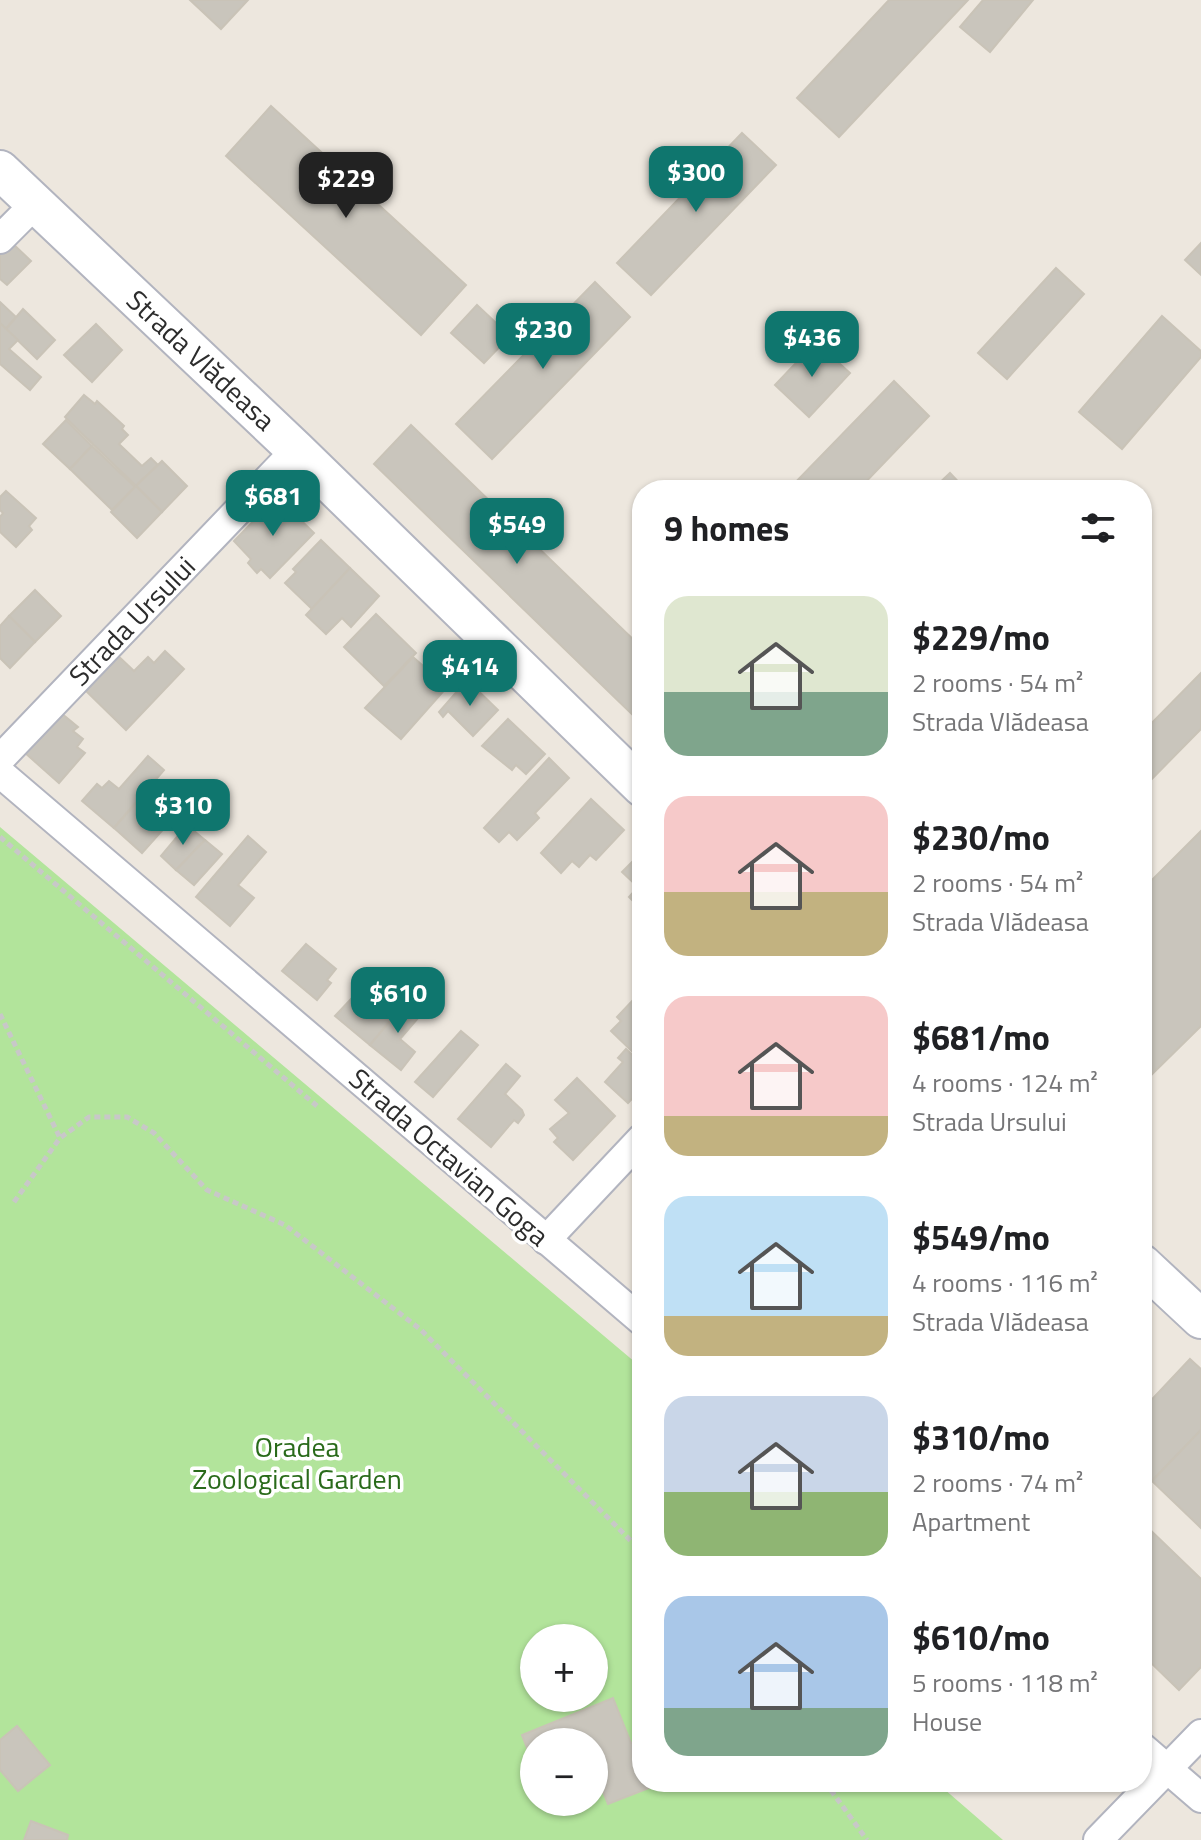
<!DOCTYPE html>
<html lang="en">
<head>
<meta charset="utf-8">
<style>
  body { margin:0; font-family:"Titillium Web",sans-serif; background:#f2f2f2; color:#202124; height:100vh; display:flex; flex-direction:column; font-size:30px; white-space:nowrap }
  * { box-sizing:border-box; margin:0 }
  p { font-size:26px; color:#757577 }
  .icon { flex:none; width:44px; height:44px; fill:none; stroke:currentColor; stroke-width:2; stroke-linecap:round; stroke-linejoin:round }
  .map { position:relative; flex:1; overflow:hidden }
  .details { position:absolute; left:632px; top:480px; width:520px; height:1312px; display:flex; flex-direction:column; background:#fff; border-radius:32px; box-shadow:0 2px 6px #0004 }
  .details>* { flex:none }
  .controls { position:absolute; left:520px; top:1624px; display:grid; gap:16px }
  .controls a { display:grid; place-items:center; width:88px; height:88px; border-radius:50%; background:#fff; box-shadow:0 2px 6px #0004; font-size:40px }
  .price { position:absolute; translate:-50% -68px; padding:0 18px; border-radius:16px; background:#0f766e; color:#fff; font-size:26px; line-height:52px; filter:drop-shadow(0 2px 4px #0008) }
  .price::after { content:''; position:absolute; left:50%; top:48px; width:24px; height:18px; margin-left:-12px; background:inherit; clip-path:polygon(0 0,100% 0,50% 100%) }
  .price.active { background:#222; color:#fff }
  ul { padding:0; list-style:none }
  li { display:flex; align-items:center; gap:24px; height:200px; padding:0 32px }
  li span { display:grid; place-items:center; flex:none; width:224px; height:160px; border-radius:24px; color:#555 }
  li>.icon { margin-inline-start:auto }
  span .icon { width:96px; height:96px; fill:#fffc; stroke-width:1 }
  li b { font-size:34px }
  h2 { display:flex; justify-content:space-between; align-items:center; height:96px; padding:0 32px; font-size:34px }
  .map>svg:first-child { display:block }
  .green { fill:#b2e49b; fill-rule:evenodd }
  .building { fill:#c9c5bc; stroke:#c9c3b7; stroke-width:2 }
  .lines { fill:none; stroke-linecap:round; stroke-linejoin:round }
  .street-casing { stroke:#b2b4bf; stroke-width:32 }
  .secondary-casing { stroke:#b2b4bf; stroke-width:42 }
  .path { stroke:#c8c8c8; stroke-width:5; stroke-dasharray:6 4; stroke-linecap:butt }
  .street { stroke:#fff; stroke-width:28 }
  .secondary { stroke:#fff; stroke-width:38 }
  .labels { text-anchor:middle; stroke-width:7; stroke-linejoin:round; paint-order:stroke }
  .street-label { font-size:28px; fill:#2c2c2c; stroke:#fff }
  .park-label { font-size:28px; fill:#296a1a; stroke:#fff }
</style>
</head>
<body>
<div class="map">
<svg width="1201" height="1840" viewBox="0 0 1201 1840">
  <rect width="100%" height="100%" fill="#ede7de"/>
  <!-- green -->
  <path class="green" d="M0 827 642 1368V1782H936L1003 1840H0ZM534 1638H594V1698H534ZM534 1742H594V1802H534Z"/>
  <!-- building -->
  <g class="building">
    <path d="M190 0H248L221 29Z"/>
    <path d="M889 0H968L839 137 797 98Z"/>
    <path d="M983 0H1033L990 52 960 27Z"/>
    <path d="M271 106 466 285 421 335 226 156Z"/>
    <path d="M742 133 776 165 651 295 617 263Z"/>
    <path d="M11 242 31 261 7 285 0 279V253Z"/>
    <path d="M1201 243V275L1185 260Z"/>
    <path d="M1056 268 1084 294 1007 379 978 353Z"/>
    <path d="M595 282 630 317 492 459 456 424Z"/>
    <path d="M0 302 16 317 6 329 0 323Z"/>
    <path d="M477 305 510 336 484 363 451 333Z"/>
    <path d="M23 309 55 340 37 359 6 329Z"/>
    <path d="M1162 316 1201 351V357L1122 449 1079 412Z"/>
    <path d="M0 323 18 340 9 349 41 377 30 390 0 364Z"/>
    <path d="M96 324 122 350 92 382 64 355Z"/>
    <path d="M816 342 850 373 809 417 775 385Z"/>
    <path d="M894 381 929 416 858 490H788Z"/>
    <path d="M84 395 95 404 97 401 124 426 122 429 128 435 119 444 142 466 151 458 158 465 136 486 65 417Z"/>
    <path d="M66 420 92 446 70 469 43 444Z"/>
    <path d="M411 425 642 648V724L374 464Z"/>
    <path d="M92 446 135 487 112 510 70 469Z"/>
    <path d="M162 461 187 486 162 512 136 486Z"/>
    <path d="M950 473 966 490H932Z"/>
    <path d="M136 486 162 512 137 538 111 512Z"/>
    <path d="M6 491 36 518 29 526 32 530 16 547 0 532V517L3 513 0 510V497Z"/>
    <path d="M277 497 314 533 270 578 261 569 257 573 248 563 251 559 234 541Z"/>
    <path d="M321 540 350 568 312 609 285 583 296 572 293 569Z"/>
    <path d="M350 568 379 596 351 627 342 618 326 634 306 615Z"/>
    <path d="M35 590 61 616 35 642 9 616Z"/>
    <path d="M376 614 416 653 384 686 344 647Z"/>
    <path d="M9 616 35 642 10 668 0 658V626Z"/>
    <path d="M165 651 184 669 126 730 84 689 117 655 134 671 148 657 154 663Z"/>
    <path d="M413 657 447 687 401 739 365 708Z"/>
    <path d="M1201 673V729L1142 789V733Z"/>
    <path d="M467 680 498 710 473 736 448 711 443 717 439 712Z"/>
    <path d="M61 713 78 727 73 731 83 739 77 747 85 753 59 783 24 752Z"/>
    <path d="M508 719 545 754 526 774 516 765 512 770 482 746Z"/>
    <path d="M148 756 164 770 114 828 82 801 97 784 102 788 109 781 119 789Z"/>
    <path d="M549 758 569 778 535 813 539 818 517 840 509 832 499 842 484 828Z"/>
    <path d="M154 782 167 792 158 802 175 816 142 853 114 828Z"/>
    <path d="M591 799 624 830 596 860 590 855 579 867 572 861 561 873 541 853Z"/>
    <path d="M187 825 205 840 176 870 161 856Z"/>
    <path d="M1201 831V1026L1142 1084V890Z"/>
    <path d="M248 836 266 852 238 885 254 898 230 926 196 897Z"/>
    <path d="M205 840 222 854 194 885 176 870Z"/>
    <path d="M642 852V910L629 897 638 887 622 872Z"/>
    <path d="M306 944 336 969 327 980 331 983 317 1000 282 971Z"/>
    <path d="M392 972 415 992 370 1045 335 1016 351 999 354 1002 364 991 374 993Z"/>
    <path d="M642 995V1061L611 1031 621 1021 617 1017 635 998 637 1000Z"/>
    <path d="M410 997 425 1010 400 1039 415 1052 401 1070 370 1045Z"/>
    <path d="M461 1031 478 1045 433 1097 415 1082Z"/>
    <path d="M626 1049 642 1064V1088L628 1103 605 1082 623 1062 618 1058Z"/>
    <path d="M506 1064 520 1076 505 1094 522 1110 524 1115 518 1123 514 1120 491 1147 458 1119Z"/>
    <path d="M577 1078 615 1116 573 1160 554 1142 558 1138 550 1129 569 1113 555 1100Z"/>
    <path d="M1190 1359 1201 1369V1430L1142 1491V1410Z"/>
    <path d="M1201 1430V1528L1152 1481Z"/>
    <path d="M1142 1522 1201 1579V1667L1179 1690 1142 1654Z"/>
    <path d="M613 1698 631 1743 642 1739V1782H664L608 1804 594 1770V1742H534V1766L522 1735Z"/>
    <path d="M17 1726 50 1765 18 1791 0 1770V1740Z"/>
    <path d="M31 1821 68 1835 67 1840H24Z"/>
  </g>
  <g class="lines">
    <defs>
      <g id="street">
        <path d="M0 239 35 204"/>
        <path d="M0 759 296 450"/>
        <path d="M0 773 642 1321"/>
        <path d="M546 1240 642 1138"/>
        <path d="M1142 1747 1201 1798"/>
        <path d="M1098 1840 1201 1734"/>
      </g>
      <g id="secondary">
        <path d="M0 170 296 450 642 787"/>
        <path d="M1142 1264 1201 1319"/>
      </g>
    </defs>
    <!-- street casing -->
    <use href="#street" class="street-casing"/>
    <!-- secondary casing -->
    <use href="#secondary" class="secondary-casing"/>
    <!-- path -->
    <g class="path">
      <path d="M0 837 317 1106"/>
      <path d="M0 1014 60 1138"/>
      <path d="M14 1202 60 1138 89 1117H127L154 1133 207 1190 285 1225 420 1329 642 1552"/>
      <path d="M825 1782 867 1840"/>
    </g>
    <!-- street -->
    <use href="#street" class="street"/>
    <!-- secondary -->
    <use href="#secondary" class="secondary"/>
  </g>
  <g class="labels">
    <!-- street labels -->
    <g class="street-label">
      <text transform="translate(201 360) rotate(43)" y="10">Strada Vlădeasa</text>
      <text transform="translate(132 621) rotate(-46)" y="10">Strada Ursului</text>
      <text transform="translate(449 1157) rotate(41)" y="10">Strada Octavian Goga</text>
    </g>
    <!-- park labels -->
    <g class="park-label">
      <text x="297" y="1457">Oradea<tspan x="297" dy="32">Zoological Garden</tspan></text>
    </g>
  </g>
</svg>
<div class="controls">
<a>+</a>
<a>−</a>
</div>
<b class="price" style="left:696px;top:214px">$300</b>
<b class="price active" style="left:346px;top:220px">$229</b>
<b class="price" style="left:543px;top:371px">$230</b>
<b class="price" style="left:812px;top:379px">$436</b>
<b class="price" style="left:273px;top:538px">$681</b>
<b class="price" style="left:517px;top:566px">$549</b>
<b class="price" style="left:470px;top:708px">$414</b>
<b class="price" style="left:183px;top:847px">$310</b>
<b class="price" style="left:398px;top:1035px">$610</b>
<section class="details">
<h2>9 homes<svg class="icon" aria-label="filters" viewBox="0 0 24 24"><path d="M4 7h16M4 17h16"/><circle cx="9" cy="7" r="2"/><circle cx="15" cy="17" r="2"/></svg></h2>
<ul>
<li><span style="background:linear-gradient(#dfe7d0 60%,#7fa58c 0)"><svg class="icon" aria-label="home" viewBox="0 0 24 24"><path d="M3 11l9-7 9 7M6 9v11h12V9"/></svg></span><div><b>$229/mo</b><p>2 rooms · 54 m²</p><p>Strada Vlădeasa</p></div></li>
<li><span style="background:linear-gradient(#f6c9c9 60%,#c2b280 0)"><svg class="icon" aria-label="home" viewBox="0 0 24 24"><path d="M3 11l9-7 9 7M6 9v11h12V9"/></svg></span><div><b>$230/mo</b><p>2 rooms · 54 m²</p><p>Strada Vlădeasa</p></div></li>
<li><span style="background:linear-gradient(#f6c9c9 75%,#c2b280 0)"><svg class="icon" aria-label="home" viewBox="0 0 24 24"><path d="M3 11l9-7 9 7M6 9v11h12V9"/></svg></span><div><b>$681/mo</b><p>4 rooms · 124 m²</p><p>Strada Ursului</p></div></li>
<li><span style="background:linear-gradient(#bfe0f5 75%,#c2b280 0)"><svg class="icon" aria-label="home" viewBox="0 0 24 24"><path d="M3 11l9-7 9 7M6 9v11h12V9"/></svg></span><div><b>$549/mo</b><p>4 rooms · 116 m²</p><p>Strada Vlădeasa</p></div></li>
<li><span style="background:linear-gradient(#c9d6e8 60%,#8fb573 0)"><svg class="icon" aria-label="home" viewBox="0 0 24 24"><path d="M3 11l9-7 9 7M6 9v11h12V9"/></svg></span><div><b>$310/mo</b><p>2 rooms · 74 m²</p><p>Apartment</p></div></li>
<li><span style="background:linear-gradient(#a9c7e8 70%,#7fa58c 0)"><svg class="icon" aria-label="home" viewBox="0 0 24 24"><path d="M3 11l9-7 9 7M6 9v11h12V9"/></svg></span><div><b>$610/mo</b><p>5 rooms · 118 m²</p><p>House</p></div></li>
</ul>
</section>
</div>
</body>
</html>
